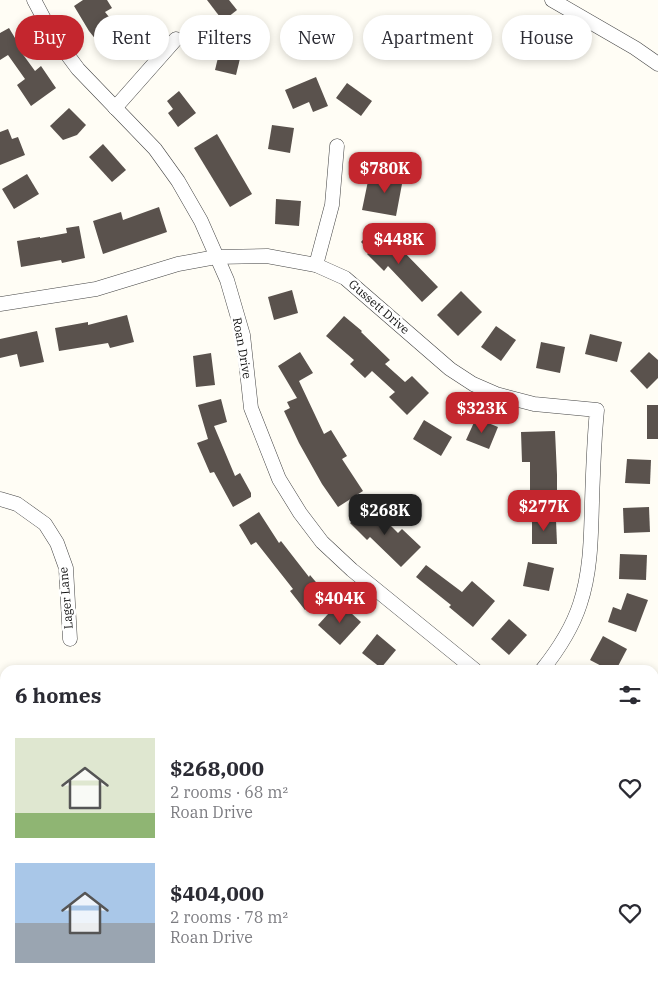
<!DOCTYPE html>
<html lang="en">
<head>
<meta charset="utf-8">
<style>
  body { margin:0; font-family:"IBM Plex Serif",serif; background:#f2f2f3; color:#2b2b33; height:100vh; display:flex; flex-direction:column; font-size:19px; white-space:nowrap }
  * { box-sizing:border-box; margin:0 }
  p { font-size:16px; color:#7c7c81 }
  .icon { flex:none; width:28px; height:28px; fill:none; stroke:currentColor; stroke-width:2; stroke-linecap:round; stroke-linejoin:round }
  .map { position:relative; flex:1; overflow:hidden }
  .sheet { position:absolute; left:0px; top:665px; width:659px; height:321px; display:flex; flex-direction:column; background:#fff; border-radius:15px 15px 0 0; box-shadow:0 2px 8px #0003 }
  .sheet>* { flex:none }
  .hud { position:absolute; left:15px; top:15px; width:629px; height:45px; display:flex; gap:10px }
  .price { position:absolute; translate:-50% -42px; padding:0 11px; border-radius:10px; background:#c4262e; color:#fff; font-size:16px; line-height:32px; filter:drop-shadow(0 1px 2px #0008) }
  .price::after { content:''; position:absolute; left:50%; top:30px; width:15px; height:11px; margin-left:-8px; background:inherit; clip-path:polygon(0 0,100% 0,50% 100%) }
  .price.on { background:#222; color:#fff }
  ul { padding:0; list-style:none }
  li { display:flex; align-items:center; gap:15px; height:125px; padding:0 15px }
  li span { display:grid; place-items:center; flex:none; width:140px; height:100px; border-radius:0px; color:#555 }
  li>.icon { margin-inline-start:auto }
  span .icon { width:60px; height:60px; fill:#fffc; stroke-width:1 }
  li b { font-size:21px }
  h2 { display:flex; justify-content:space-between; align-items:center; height:60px; padding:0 15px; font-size:21px }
  .tag { padding:0 18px; border-radius:22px; background:#fff; box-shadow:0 2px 8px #0003; font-size:18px; line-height:45px }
  .tag.on { background:#c4262e; color:#fff }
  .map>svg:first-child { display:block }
  .building { fill:#5a524d }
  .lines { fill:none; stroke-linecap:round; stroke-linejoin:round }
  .minor-casing { stroke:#444; stroke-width:15 }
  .minor { stroke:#fff; stroke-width:14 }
  .labels { text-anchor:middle; stroke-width:5; stroke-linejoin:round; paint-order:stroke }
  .street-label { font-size:12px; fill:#111; stroke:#fff }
</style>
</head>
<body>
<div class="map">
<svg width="658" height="986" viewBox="0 0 658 986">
  <rect width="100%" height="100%" fill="#fffdf5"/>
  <!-- building -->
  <g class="building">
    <path d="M83 0H107L112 8 105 12 133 47 120 58 115 51 109 56 89 31 74 6Z"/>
    <path d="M207 0H229L237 10 223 21Z"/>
    <path d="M9 28 21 48 19 49 35 71 41 66 56 88 31 106 17 85 25 79 8 55 0 60V33Z"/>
    <path d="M223 37 244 42 236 75 215 70Z"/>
    <path d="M316 77 328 106 313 112 309 102 293 109 285 90Z"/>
    <path d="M347 83 372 101 361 116 336 98Z"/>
    <path d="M179 91 196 113 178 127 168 113 173 109 167 101Z"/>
    <path d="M69 108 86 125 77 135 63 140 50 126Z"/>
    <path d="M272 125 294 128 290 153 268 149Z"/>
    <path d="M8 129 12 139 18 137 25 155 0 165V132Z"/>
    <path d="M217 134 252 194 230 207 194 148Z"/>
    <path d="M103 144 126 170 112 182 89 157Z"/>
    <path d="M390 166 405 168 396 216 362 210 368 181 388 185Z"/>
    <path d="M27 174 39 194 14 209 2 189Z"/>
    <path d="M276 199 301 201 299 226 275 224Z"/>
    <path d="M159 207 167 232 103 254 93 221 121 212 123 220Z"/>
    <path d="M79 226 85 258 62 263 61 260 21 267 17 241 40 237V238L67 233 66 228Z"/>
    <path d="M371 231 384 243 392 235 405 249 403 251 438 287 422 302 388 266 384 271 367 254 370 251 361 242Z"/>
    <path d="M292 290 298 313 274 320 268 297Z"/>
    <path d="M461 291 482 312 458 336 437 315Z"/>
    <path d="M127 315 134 342 110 348 108 343 59 351 55 328 88 322V325Z"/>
    <path d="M344 316 362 331 361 332 390 360 385 364 405 382 412 376 429 393 407 415 389 397 395 392 372 371 365 378 350 364 354 360 326 336Z"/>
    <path d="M496 326 516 340 501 361 481 347Z"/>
    <path d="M37 331 44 362 20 367 17 354 0 358V339Z"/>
    <path d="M590 334 622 342 617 362 585 354Z"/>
    <path d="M541 342 565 347 560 373 536 368Z"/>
    <path d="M300 352 313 373 299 381 324 434 331 430 347 456 342 459 363 491 338 507 322 484 299 443 284 411 290 408 287 402 297 398 278 366Z"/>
    <path d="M649 352 658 360V378L647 389 630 371Z"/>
    <path d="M211 353 215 385 196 387 193 356Z"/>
    <path d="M221 399 227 422 214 426 235 476 240 473 251 493V497L233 507 214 472 210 473 197 443 208 439 198 405Z"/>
    <rect x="647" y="405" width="11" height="34"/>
    <path d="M476 418 498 427 489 449 466 440Z"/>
    <path d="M424 420 452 437 441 456 413 439Z"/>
    <path d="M555 431 557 475V500H530V462H522L521 432Z"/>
    <path d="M627 459 651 460 650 484 625 483Z"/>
    <path d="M369 504 398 533 402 529 421 547 401 567 370 537 367 540 350 523Z"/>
    <path d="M649 507 650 532 624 533 623 508Z"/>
    <path d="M259 512 279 543 281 541 309 577 310 575 326 594 305 610 290 591 293 589 256 542 251 545 239 525Z"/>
    <path d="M532 520H556L557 544H532Z"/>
    <path d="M620 554 647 555 646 580 619 579Z"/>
    <path d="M528 562 554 568 549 591 523 586Z"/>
    <path d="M426 565 462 592 472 581 495 601 473 627 449 607 451 605 416 577Z"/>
    <path d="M627 593 648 600 636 632 608 622 613 607 621 610Z"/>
    <path d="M339 602 361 622 340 645 318 625Z"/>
    <path d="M509 619 527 635 509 655 491 639Z"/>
    <path d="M377 634 396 650 381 668 362 653Z"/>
    <path d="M603 636 627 649 616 670H609L590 660Z"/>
  </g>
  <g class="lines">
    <defs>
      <g id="minor">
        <path d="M34 0 52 34 78 69 155 149 178 181 201 221 227 280 243 335 251 408 279 479 300 513 322 542 352 570 475 670"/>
        <path d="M552 0 635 48 658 64"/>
        <path d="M115 108 176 39"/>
        <path d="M316 265 332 205 337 146"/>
        <path d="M0 304 96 289 178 264 216 257 267 256 316 265 345 278 450 369 473 384 496 394 534 404 597 410C594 440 593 471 592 502 591 536 591 571 580 604 572 629 558 650 542 670"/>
        <path d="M0 499 17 504 45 524 57 543 66 568 70 639"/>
        <path d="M654 779 658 780"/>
      </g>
    </defs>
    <!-- minor casing -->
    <use href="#minor" class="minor-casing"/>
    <!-- minor -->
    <use href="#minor" class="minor"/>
  </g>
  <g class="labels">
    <!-- street labels -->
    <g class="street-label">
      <text transform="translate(379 307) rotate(41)" y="4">Gussett Drive</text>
      <text transform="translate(242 348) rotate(80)" y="4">Roan Drive</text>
      <text transform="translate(66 598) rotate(-95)" y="4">Lager Lane</text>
    </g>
  </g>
</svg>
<b class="price" style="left:385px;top:194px">$780K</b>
<b class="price" style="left:399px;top:265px">$448K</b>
<b class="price" style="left:482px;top:434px">$323K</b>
<b class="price" style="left:544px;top:532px">$277K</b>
<b class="price on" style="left:385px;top:536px">$268K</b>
<b class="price" style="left:340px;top:624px">$404K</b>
<div class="hud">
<a class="tag on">Buy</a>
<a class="tag">Rent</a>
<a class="tag">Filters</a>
<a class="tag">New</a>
<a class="tag">Apartment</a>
<a class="tag">House</a>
</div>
<section class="sheet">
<h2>6 homes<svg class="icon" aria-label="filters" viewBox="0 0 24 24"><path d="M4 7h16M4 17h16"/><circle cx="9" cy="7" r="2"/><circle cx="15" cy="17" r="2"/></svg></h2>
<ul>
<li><span style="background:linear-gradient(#dfe7d0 75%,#8fb573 0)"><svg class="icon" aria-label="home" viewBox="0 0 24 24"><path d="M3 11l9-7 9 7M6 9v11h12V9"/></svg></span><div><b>$268,000</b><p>2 rooms · 68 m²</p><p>Roan Drive</p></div><svg class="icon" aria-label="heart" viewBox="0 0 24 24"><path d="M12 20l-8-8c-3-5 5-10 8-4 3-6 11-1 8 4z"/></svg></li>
<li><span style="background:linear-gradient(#a9c7e8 60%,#9aa5b1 0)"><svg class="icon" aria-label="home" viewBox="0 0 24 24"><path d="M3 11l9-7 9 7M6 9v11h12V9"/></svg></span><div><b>$404,000</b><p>2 rooms · 78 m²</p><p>Roan Drive</p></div><svg class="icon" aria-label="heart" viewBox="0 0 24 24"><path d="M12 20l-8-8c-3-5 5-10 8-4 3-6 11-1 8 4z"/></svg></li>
</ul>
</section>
</div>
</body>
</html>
